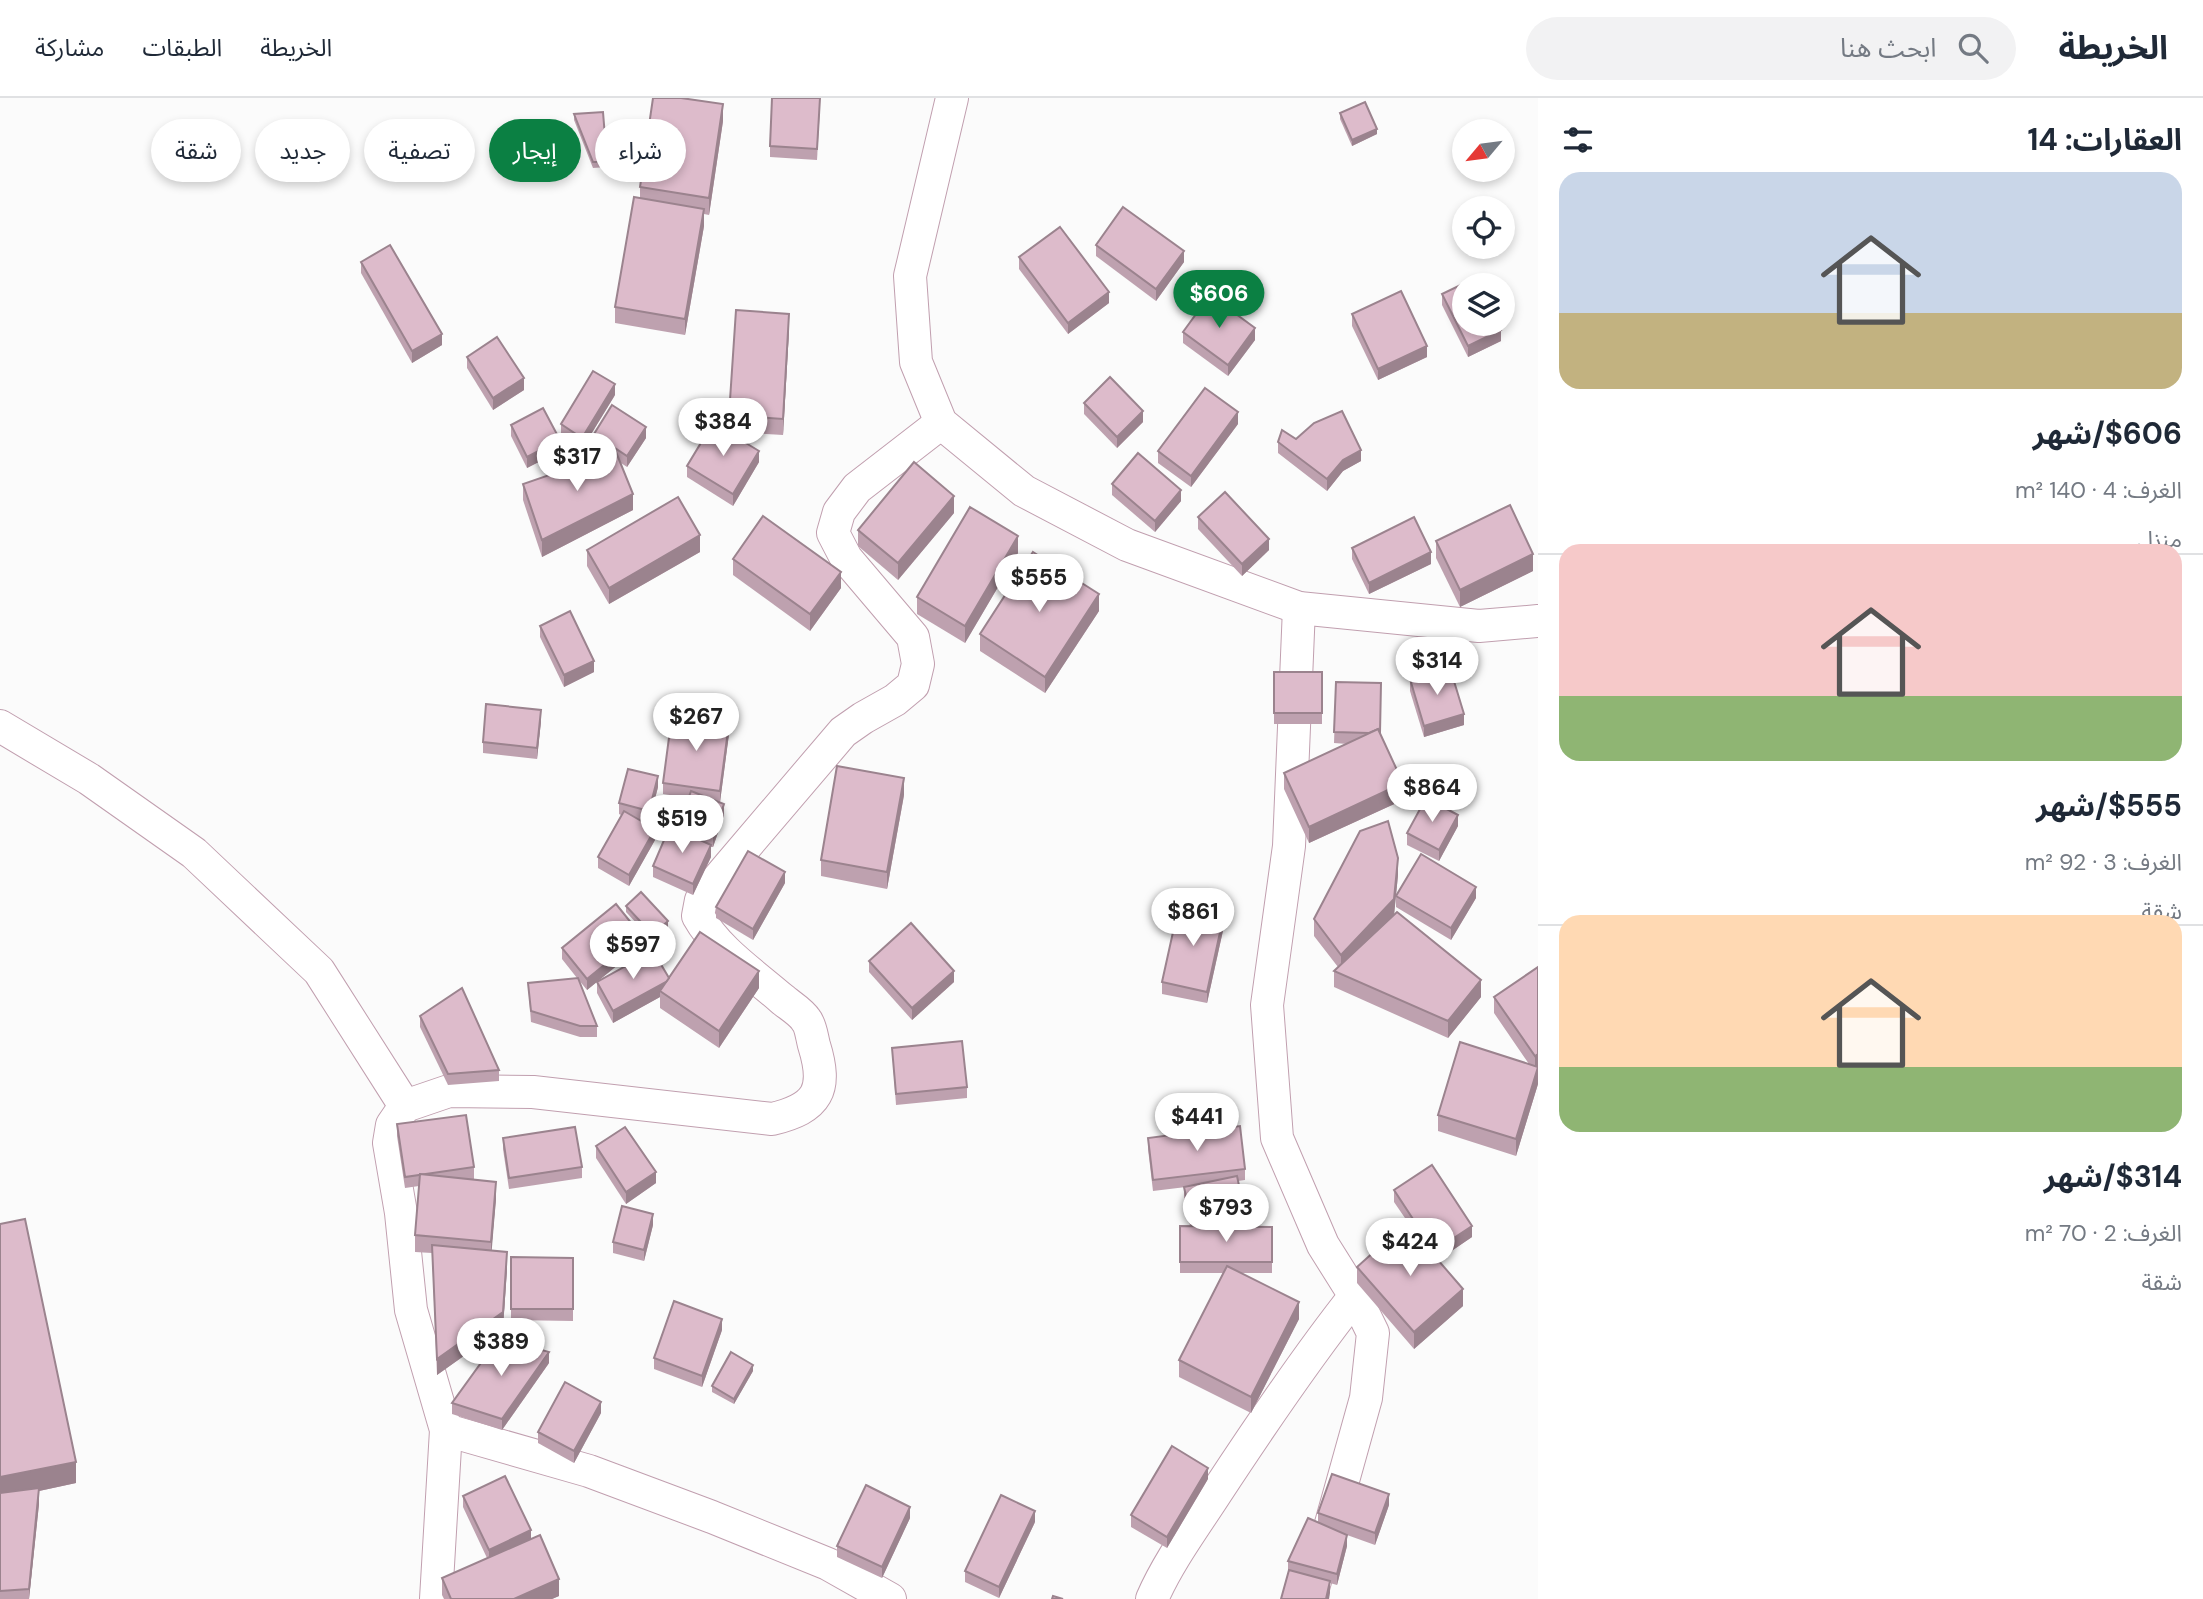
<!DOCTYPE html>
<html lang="ar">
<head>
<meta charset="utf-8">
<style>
  body { margin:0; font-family:"DM Sans","Noto Sans Arabic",sans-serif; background:#f2f2f3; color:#1f2937; direction:rtl; height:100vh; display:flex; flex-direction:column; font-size:26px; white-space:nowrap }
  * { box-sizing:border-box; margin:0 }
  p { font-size:23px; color:#747a83 }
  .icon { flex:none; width:38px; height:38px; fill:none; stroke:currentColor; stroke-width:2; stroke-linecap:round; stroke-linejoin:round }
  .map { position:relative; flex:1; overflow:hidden; direction:ltr }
  .panel { display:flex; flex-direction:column; background:#fff; width:665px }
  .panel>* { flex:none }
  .banner { position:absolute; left:21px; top:21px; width:665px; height:63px; direction:rtl; display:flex; gap:14px }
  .needle { width:46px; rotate:241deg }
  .buttons { position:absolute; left:1452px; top:21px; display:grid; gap:14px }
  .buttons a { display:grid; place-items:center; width:63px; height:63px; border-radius:50%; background:#fff; box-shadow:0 4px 10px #0003; font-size:35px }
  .price { position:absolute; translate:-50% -60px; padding:0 16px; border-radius:24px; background:#fff; color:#222; font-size:23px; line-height:46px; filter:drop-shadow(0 2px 4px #0008) }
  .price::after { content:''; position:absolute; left:50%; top:42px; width:21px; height:16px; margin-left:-10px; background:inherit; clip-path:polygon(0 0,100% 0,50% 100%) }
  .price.on { background:#0b8043; color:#fff }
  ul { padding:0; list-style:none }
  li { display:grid; align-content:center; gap:14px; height:371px; padding:0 21px }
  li+li { border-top:2px solid #e0e1e3 }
  li span { display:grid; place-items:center; height:217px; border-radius:21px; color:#555 }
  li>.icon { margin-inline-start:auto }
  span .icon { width:126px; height:126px; fill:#fffc; stroke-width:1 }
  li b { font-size:30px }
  h2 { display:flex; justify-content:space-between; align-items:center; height:84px; padding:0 21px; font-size:30px }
  .tag { padding:0 24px; border-radius:32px; background:#fff; box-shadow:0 4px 10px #0003; font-size:24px; line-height:63px }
  .tag.on { background:#0b8043; color:#fff }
  header { display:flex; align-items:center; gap:42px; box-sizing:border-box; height:98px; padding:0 35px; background:#fff; border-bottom:2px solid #e0e1e3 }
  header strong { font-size:33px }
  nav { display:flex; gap:38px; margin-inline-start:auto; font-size:24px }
  .search { width:490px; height:63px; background:#f2f2f3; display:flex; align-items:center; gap:18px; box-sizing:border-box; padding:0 24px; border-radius:38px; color:#747a83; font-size:26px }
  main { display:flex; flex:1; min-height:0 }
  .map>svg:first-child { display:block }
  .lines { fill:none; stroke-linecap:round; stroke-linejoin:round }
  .minor-casing { stroke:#c19faf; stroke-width:34 }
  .minor { stroke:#fff; stroke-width:32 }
  .wall { fill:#bea1af }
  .shaded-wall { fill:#9b838e }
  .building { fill:#ddbbcb; stroke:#9b838e; stroke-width:2 }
</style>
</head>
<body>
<header>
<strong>الخريطة</strong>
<div class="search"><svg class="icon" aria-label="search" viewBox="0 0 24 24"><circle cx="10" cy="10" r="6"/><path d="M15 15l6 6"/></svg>ابحث هنا</div>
<nav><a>الخريطة</a><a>الطبقات</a><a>مشاركة</a></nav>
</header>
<main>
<section class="panel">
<h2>العقارات: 14<svg class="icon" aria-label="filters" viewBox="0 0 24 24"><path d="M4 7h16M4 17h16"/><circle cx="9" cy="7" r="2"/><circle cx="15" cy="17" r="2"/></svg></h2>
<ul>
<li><span style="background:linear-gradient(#c9d6e8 65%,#c2b280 0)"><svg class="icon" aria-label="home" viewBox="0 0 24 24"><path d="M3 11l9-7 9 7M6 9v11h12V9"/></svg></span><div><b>$606/شهر</b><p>الغرف: 4 · 140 m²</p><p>منزل</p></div></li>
<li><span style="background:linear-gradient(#f6c9c9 70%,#8fb573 0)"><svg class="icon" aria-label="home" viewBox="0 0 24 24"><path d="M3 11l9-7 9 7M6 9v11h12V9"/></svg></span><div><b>$555/شهر</b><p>الغرف: 3 · 92 m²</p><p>شقة</p></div></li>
<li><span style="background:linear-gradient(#ffd9b3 70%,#8fb573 0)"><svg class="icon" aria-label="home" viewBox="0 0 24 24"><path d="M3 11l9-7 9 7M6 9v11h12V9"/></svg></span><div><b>$314/شهر</b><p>الغرف: 2 · 70 m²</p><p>شقة</p></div></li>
</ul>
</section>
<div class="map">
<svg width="1538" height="1501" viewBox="0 0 1538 1501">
  <rect width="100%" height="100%" fill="#fbfbfb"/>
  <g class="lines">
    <defs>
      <g id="minor">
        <path d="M952 0 910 178 916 264 941 325 1024 393 1127 447 1299 510 1479 528 1538 523"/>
        <path d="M0 628 89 681 194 755 319 873 405 1008"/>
        <path d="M446 1332 589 1373 712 1419 828 1466 890 1501"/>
        <path d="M436 1501 446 1332 411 1212 401 1115 389 1045 392 1027 405 1008 449 993 533 994 772 1021C818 1010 828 992 814 947 812 940 811 928 806 922 801 914 789 907 782 901 752 875 717 852 698 818L701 802 717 782 843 634 863 620 895 602 913 587 918 566 913 539 846 460 833 435 839 414 857 390 941 325"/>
        <path d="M1152 1501C1168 1464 1194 1429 1216 1395 1260 1328 1305 1261 1355 1198L1323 1147 1277 1040 1267 907 1289 748 1299 510"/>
        <path d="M1310 1501 1366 1300 1373 1235 1355 1198"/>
      </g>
    </defs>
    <!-- minor casing -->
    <use href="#minor" class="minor-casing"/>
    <!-- minor -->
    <use href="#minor" class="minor"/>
  </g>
  <!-- wall -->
  <g class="wall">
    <path d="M820 10 817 62 770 59V48Z"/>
    <path d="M1340 15 1377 36 1352 48 1340 21Z"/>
    <path d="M574 16 607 64V69L593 70 574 22Z"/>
    <path d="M723 23 709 117 704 116V128L685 237 615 225V209L640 100V89Z"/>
    <path d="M1096 147 1184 164 1156 203 1096 158Z"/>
    <path d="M1019 159 1109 205 1068 236 1019 171Z"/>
    <path d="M361 164 442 247 412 265 361 175Z"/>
    <path d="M1442 196 1501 243 1468 259 1442 207Z"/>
    <path d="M1352 216 1427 259 1378 282 1352 228Z"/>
    <path d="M789 233 783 337 729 334V317Z"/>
    <path d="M1183 234 1255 242 1228 278 1183 245Z"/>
    <path d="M467 259 524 292 493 312 467 270Z"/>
    <path d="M615 297 582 351 561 337V326Z"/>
    <path d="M1084 305 1143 324 1117 350 1084 316Z"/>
    <path d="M1238 326 1191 389 1158 365V353Z"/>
    <path d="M511 327 560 353 527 370 511 338Z"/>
    <path d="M594 336 646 340 627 369 621 365 633 412 542 459 523 402V386L608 357 594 348Z"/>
    <path d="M1296 341 1361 363 1343 373 1327 393 1278 355V344Z"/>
    <path d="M759 364 733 408 687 379V368Z"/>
    <path d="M1112 386 1181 403 1155 434 1112 397Z"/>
    <path d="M954 415 898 482 858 448V432Z"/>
    <path d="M1198 419 1269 452 1242 478 1198 431Z"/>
    <path d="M1436 443 1533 473 1460 509 1436 460Z"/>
    <path d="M1352 450 1431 466 1369 496 1352 461Z"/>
    <path d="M587 452 700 454 609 506 587 468Z"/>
    <path d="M1018 455 965 545 917 516V499Z"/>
    <path d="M733 461 841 490 810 533 733 477Z"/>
    <path d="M1099 513 1045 595 980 553V536Z"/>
    <path d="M540 528 594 574 564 589 540 539Z"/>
    <rect x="1274" y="574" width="48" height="52"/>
    <path d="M1410 581 1464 627 1424 639 1410 593Z"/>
    <path d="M1336 584 1380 636 1403 702 1309 745 1284 691V675L1347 646 1334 645Z"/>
    <path d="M541 623 537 661 483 655V644Z"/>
    <path d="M729 636 720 704 724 717 713 749H711V759L693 797 653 779V768L680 732V725L689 700 663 696V685Z"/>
    <path d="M658 689 649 724 640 722 655 742 629 788 598 770V759L621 717 619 716V705Z"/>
    <path d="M904 697 887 791 821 778V762Z"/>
    <path d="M1458 728 1439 763 1407 747V735Z"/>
    <path d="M1398 777 1394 816 1481 899 1448 940 1334 889V873L1338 869 1314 838V821Z"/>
    <path d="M785 785 753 842 716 820V809Z"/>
    <path d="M1396 798 1476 800 1451 842 1396 809Z"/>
    <path d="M626 808 668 829 653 843 626 814Z"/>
    <path d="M1224 828 1207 905 1162 896V884Z"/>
    <path d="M641 848 587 892 578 881 597 928V939H580L531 924 528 885 577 880 562 861V850Z"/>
    <path d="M869 863 954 884 912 922 869 874Z"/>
    <path d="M1538 869V986L1516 1058 1438 1033V1017L1529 966 1494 915V899Z"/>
    <path d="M669 880 759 890 719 950 660 910V899L613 925 597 895V884Z"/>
    <path d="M420 918 499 972V983L448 987 420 929Z"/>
    <path d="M892 950 967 989V1000L896 1007Z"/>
    <path d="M397 1026 474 1069V1081H470L496 1101 491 1153 507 1171 503 1230 437 1277 432 1155 415 1154V1137L419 1088 405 1090 397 1038Z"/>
    <path d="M503 1040 582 1069V1080L509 1091 503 1051Z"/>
    <path d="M1148 1040 1245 1071V1082L1238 1083 1244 1122 1215 1128 1272 1129V1175H1242L1299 1221 1251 1315 1179 1279V1262L1223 1175H1180V1128H1190L1184 1101V1089H1186L1153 1093 1148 1051Z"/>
    <path d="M596 1048 656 1085 626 1106 596 1060Z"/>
    <path d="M1394 1092 1472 1139 1438 1162 1463 1208 1414 1251 1357 1185V1169L1418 1139 1394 1104Z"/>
    <path d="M0 1126 76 1385 39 1393V1406L29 1501H0Z"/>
    <path d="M653 1127 644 1163 613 1155V1144Z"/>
    <path d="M511 1159 573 1160V1223L511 1222Z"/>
    <path d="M722 1232 702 1289 654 1271V1260Z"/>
    <path d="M549 1265 502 1332 452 1316V1305Z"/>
    <path d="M753 1273 734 1306 712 1294V1288Z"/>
    <path d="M601 1315 574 1365 538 1345V1334Z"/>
    <path d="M1208 1381 1167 1450 1131 1429V1417Z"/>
    <path d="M463 1398 531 1441 559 1498 552 1501H444L442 1497V1480L487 1460 463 1409Z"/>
    <path d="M1389 1407 1375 1447 1347 1437V1448L1337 1487 1330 1485V1495L1288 1474V1463L1318 1425V1415Z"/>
    <path d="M910 1420 882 1480 837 1459V1448Z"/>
    <path d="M1035 1424 999 1500 965 1484V1473Z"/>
  </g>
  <!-- shaded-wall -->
  <g class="shaded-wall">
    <path d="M723 6V23L709 117V100Z"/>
    <path d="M1377 31V36L1352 48V42Z"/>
    <path d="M704 111V128L685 237V221Z"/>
    <path d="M1184 153V164L1156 203V191Z"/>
    <path d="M1109 194V205L1068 236V225Z"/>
    <path d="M789 216V233L783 337V321Z"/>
    <path d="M1255 230V242L1228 278V267Z"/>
    <path d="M1501 232V243L1468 259V248Z"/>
    <path d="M442 236V247L412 265V253Z"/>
    <path d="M1427 248V259L1378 282V271Z"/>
    <path d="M524 280V292L493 312V300Z"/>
    <path d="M615 286V297L582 351V340Z"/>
    <path d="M1143 313V324L1117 350V339Z"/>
    <path d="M1238 314V326L1191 389V378Z"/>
    <path d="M646 329V340L627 369V358Z"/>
    <path d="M560 342V353L527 370V359Z"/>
    <path d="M1361 352V363L1343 373 1327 393V381L1343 362Z"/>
    <path d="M759 353V364L733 408V396Z"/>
    <path d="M1181 392V403L1155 434V423Z"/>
    <path d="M633 396V412L542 459V442Z"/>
    <path d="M954 398V415L898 482V465Z"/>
    <path d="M700 437V454L609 506V490Z"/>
    <path d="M1018 438V455L965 545V528Z"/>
    <path d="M1269 441V452L1242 478V466Z"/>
    <path d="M1431 454V466L1369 496V485Z"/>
    <path d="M1533 456V473L1460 509V492Z"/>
    <path d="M841 474V490L810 533V516Z"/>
    <path d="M1099 496V513L1045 595V579Z"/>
    <path d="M594 563V574L564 589V577Z"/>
    <path d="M541 612V623L537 661V650Z"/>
    <path d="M1464 616V627L1424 639V628Z"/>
    <path d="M729 625V636L720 704V693Z"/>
    <path d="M658 678V689L649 724V713Z"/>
    <path d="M904 680V697L887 791V774Z"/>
    <path d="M1403 685V702L1309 745V729Z"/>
    <path d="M724 706V717L713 749V738Z"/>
    <path d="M1458 717V728L1439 763V752Z"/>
    <path d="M655 731V742L629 788V777Z"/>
    <path d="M711 747V759L693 797V786Z"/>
    <path d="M1398 760V777L1394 818 1341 873V857Z"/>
    <path d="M785 774V785L753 842V831Z"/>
    <path d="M1476 789V800L1451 842V830Z"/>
    <path d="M1224 816V828L1207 905V894Z"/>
    <path d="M668 823V829L653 843V837Z"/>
    <path d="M641 837V848L587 892V881Z"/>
    <path d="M759 873V890L719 950V933Z"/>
    <path d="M954 873V884L912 922V910Z"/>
    <path d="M670 882 660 893V899L613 925V913Z"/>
    <path d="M1481 882V899L1448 940V923Z"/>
    <path d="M1538 956V986L1516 1058V1041L1535 975V958Z"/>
    <path d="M656 1074V1085L626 1106V1094Z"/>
    <path d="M496 1084V1101L491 1161V1144Z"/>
    <path d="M1244 1111V1122L1191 1133V1122Z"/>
    <path d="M653 1116V1127L644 1163V1152Z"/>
    <path d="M1472 1128V1139L1434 1165V1153Z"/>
    <path d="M507 1154V1171L503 1230 437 1277V1261Z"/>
    <path d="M1463 1191V1208L1414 1251V1234Z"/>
    <path d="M1299 1204V1221L1251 1315V1299Z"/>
    <path d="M722 1221V1232L702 1289V1278Z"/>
    <path d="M549 1254V1265L502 1332V1321Z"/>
    <path d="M753 1267V1273L734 1306V1301Z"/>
    <path d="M601 1304V1315L574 1365V1353Z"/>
    <path d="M76 1364V1385L39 1393V1406L29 1501V1491L0 1401V1379Z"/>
    <path d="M1208 1370V1381L1167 1450V1439Z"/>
    <path d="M1389 1396V1407L1375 1447V1435Z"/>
    <path d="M910 1409V1420L882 1480V1469Z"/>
    <path d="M1035 1413V1424L999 1500V1489Z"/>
    <path d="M531 1432V1444L489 1464V1452Z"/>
    <path d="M1347 1437V1448L1337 1487V1476Z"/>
    <path d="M559 1481V1498L552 1501H514Z"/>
    <path d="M1330 1483V1495L1329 1501H1326Z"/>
  </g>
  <!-- building -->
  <g class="building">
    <path d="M653 0H681L723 6 709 100 640 89Z"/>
    <path d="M772 0H820L817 51 770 48Z"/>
    <path d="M1365 4 1377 31 1352 42 1340 15Z"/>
    <path d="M603 14 607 64H593L574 16Z"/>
    <path d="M634 99 704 111 685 221 615 209Z"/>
    <path d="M1123 109 1184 153 1156 191 1096 147Z"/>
    <path d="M1060 129 1109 194 1068 225 1019 159Z"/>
    <path d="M390 147 442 236 412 253 361 164Z"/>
    <path d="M1475 180 1479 187H1465V226H1498L1501 232 1468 248 1442 196Z"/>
    <path d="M1401 193 1427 248 1378 271 1352 216Z"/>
    <path d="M1210 197 1255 230 1228 267 1183 234Z"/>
    <path d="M736 212 789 216 783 321 729 317Z"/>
    <path d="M497 239 524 280 493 300 467 259Z"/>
    <path d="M593 273 615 286 582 340 561 326Z"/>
    <path d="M1110 279 1143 313 1117 339 1084 305Z"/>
    <path d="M1205 290 1238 314 1191 378 1158 353Z"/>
    <path d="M612 307 646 329 627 358 594 336Z"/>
    <path d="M543 310 560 342 527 359 511 327Z"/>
    <path d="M1342 313 1361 352 1343 362 1327 381 1278 344 1282 332 1296 341 1314 325Z"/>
    <path d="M713 325 759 353 733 396 687 368Z"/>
    <path d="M616 354 633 396 542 442 523 386Z"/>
    <path d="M1138 355 1181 392 1155 423 1112 386Z"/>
    <path d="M914 364 954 398 898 465 858 432Z"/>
    <path d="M1225 394 1269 441 1242 466 1198 419Z"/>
    <path d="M678 399 700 437 609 490 587 452Z"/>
    <path d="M1510 407 1533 456 1460 492 1436 443Z"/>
    <path d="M970 409 1018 438 965 528 917 499Z"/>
    <path d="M763 418 841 474 810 516 733 461Z"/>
    <path d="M1414 419 1431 454 1369 485 1352 450Z"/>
    <path d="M1033 454 1099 496 1045 579 980 536Z"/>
    <path d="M570 513 594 563 564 577 540 528Z"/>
    <path d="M1450 570 1464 616 1424 628 1410 581Z"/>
    <rect x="1274" y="574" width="48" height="41"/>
    <path d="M1336 584 1381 585 1380 635 1378 631 1369 635 1334 634Z"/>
    <path d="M486 606 541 612 537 650 483 644Z"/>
    <path d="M672 617 729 625 720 693 663 685Z"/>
    <path d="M1378 631 1403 685 1309 729 1284 675Z"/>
    <path d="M837 668 904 680 887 774 821 762Z"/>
    <path d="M628 671 658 678 649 713 619 705Z"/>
    <path d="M691 693 724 706 713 738 680 725Z"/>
    <path d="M1426 700 1458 717 1439 752 1407 735Z"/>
    <path d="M624 713 655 731 629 777 598 759Z"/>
    <path d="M1388 723 1398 760 1394 801 1341 857 1314 821 1360 733Z"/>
    <path d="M670 728 711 747 693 786 653 768Z"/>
    <path d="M748 753 785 774 753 831 716 809Z"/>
    <path d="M1421 756 1476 789 1451 830 1396 798Z"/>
    <path d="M641 794 668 823 653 837 626 808Z"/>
    <path d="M616 806 641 837 587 881 562 850Z"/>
    <path d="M1179 807 1224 816 1207 894 1162 884Z"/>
    <path d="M1397 814 1481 882 1448 923 1334 873Z"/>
    <path d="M911 825 954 873 912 910 869 863Z"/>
    <path d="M700 834 759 873 719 933 660 893Z"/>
    <path d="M653 853 669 880 666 884 613 913 597 884Z"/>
    <path d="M1538 869V956L1535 958 1494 899Z"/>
    <path d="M578 880 597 928H580L531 913 528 885Z"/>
    <path d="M462 890 499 972 448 976 420 918Z"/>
    <path d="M962 943 967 989 896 996 892 950Z"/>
    <path d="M1460 944 1538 969 1516 1041 1438 1017Z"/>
    <path d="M466 1017 474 1069 405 1079 397 1026Z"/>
    <path d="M1240 1028 1245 1071 1153 1082 1148 1040Z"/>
    <path d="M575 1029 582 1069 509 1080 503 1040Z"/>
    <path d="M625 1029 656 1074 626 1094 596 1048Z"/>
    <path d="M1432 1067 1472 1128 1434 1153 1394 1092Z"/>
    <path d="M420 1076 496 1084 491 1144 415 1137Z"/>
    <path d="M1237 1078 1244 1111 1191 1122 1184 1089Z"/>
    <path d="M622 1108 653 1116 644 1152 613 1144Z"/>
    <path d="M25 1121 76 1364 0 1379V1126Z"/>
    <path d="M1406 1125 1463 1191 1414 1234 1357 1169Z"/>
    <path d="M1180 1128 1272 1129V1164H1180Z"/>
    <path d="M432 1147 507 1154 503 1214 437 1261Z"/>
    <path d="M511 1159 573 1160V1211H511Z"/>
    <path d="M1227 1168 1299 1204 1251 1299 1179 1262Z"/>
    <path d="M674 1203 722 1221 702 1278 654 1260Z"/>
    <path d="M499 1240 549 1254 502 1321 452 1305Z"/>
    <path d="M731 1254 753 1267 734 1301 712 1288Z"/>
    <path d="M565 1284 601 1304 574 1353 538 1334Z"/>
    <path d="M1172 1348 1208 1370 1167 1439 1131 1417Z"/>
    <path d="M1332 1376 1389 1396 1375 1435 1318 1415Z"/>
    <path d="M505 1378 531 1432 489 1452 463 1398Z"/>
    <path d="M866 1387 910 1409 882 1469 837 1448Z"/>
    <path d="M39 1390 29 1491 0 1493V1395Z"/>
    <path d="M1001 1397 1035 1413 999 1489 965 1473Z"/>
    <path d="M1308 1420 1347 1437 1337 1476 1288 1463Z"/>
    <path d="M540 1437 559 1481 514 1501H451L442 1480Z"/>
    <path d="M1289 1472 1330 1483 1326 1501H1281Z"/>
    <path d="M1053 1498 1063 1501H1052Z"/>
  </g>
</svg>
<div class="buttons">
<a><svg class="needle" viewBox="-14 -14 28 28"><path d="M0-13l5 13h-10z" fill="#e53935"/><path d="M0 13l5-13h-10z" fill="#747a83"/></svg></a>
<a><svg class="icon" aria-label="locate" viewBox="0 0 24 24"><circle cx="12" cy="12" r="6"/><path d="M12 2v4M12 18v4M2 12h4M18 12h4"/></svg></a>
<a><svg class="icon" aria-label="layers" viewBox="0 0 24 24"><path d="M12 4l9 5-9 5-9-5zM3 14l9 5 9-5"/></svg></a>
</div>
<b class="price on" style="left:1219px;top:232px">$606</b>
<b class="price" style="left:723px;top:360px">$384</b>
<b class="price" style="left:577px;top:395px">$317</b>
<b class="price" style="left:1039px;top:516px">$555</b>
<b class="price" style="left:1437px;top:599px">$314</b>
<b class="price" style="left:696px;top:655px">$267</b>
<b class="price" style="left:1432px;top:726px">$864</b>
<b class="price" style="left:682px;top:757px">$519</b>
<b class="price" style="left:1193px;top:850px">$861</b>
<b class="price" style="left:633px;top:883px">$597</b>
<b class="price" style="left:1197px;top:1055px">$441</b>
<b class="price" style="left:1226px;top:1146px">$793</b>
<b class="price" style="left:1410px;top:1180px">$424</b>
<b class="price" style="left:501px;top:1280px">$389</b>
<div class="banner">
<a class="tag">شراء</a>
<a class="tag on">إيجار</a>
<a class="tag">تصفية</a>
<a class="tag">جديد</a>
<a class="tag">شقة</a>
</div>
</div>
</main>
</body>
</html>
